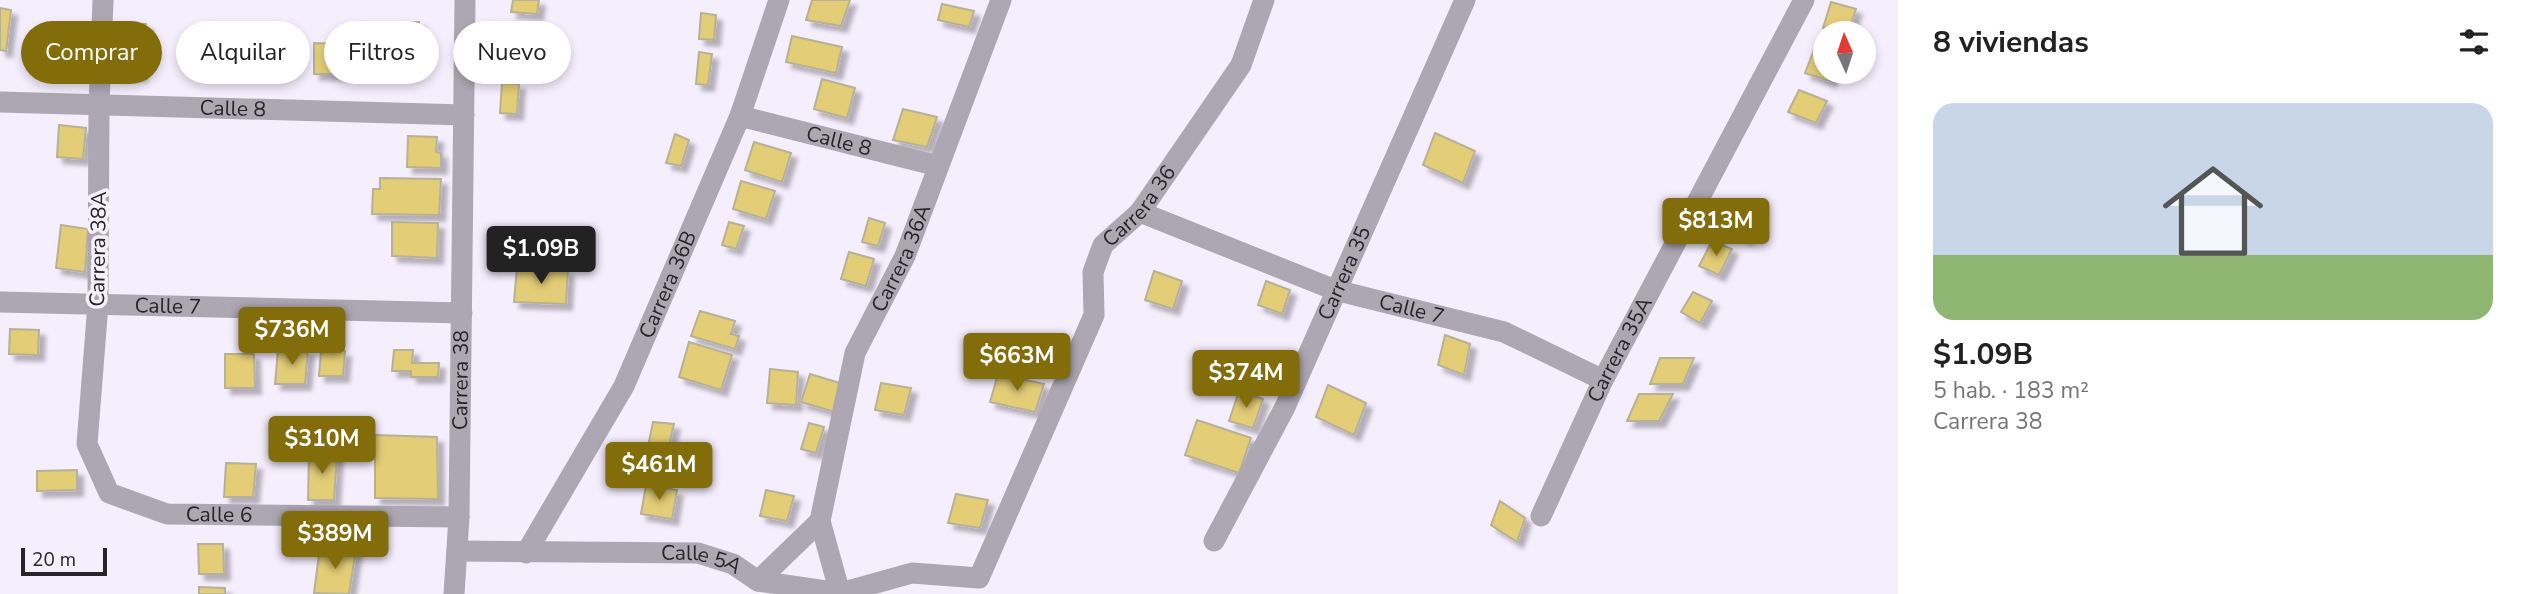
<!DOCTYPE html>
<html lang="es">
<head>
<meta charset="utf-8">
<style>
  body { margin:0; font-family:"Nunito Sans",sans-serif; background:#f2f2f2; color:#222; height:100vh; display:flex; flex-direction:column; font-size:26px; white-space:nowrap }
  * { box-sizing:border-box; margin:0 }
  p { font-size:23px; color:#767676 }
  .icon { flex:none; width:38px; height:38px; fill:none; stroke:currentColor; stroke-width:2; stroke-linecap:round; stroke-linejoin:round }
  .map { position:relative; flex:1; overflow:hidden }
  .drawer { display:flex; flex-direction:column; background:#fff; width:630px }
  .drawer>* { flex:none }
  .banner { position:absolute; left:21px; top:21px; width:665px; height:63px; display:flex; gap:14px }
  .needle { width:46px; rotate:357deg }
  .tools { position:absolute; left:1813px; top:21px; display:grid; gap:14px }
  .tools a { display:grid; place-items:center; width:63px; height:63px; border-radius:50%; background:#fff; box-shadow:0 4px 10px #0003; font-size:35px }
  .scale { position:absolute; left:21px; bottom:18px; width:86px; box-sizing:border-box; padding-left:7px; border:4px solid #28242c; border-top:0; font-size:19px; line-height:24px; white-space:nowrap; color:#28242c; -webkit-text-stroke:5px #f5eefd; paint-order:stroke }
  .price { position:absolute; translate:-50% -60px; padding:0 16px; border-radius:7px; background:#826d0a; color:#fff; font-size:23px; line-height:46px; filter:drop-shadow(0 2px 4px #0008) }
  .price::after { content:''; position:absolute; left:50%; top:42px; width:21px; height:16px; margin-left:-10px; background:inherit; clip-path:polygon(0 0,100% 0,50% 100%) }
  .price.on { background:#222; color:#fff }
  ul { padding:0; list-style:none }
  li { display:grid; align-content:center; gap:14px; height:371px; padding:0 35px }
  li+li { border-top:2px solid #e0e0e0 }
  li span { display:grid; place-items:center; height:217px; border-radius:21px; color:#555 }
  li>.icon { margin-inline-start:auto }
  span .icon { width:126px; height:126px; fill:#fffc; stroke-width:1 }
  li b { font-size:30px }
  h2 { display:flex; justify-content:space-between; align-items:center; height:84px; padding:0 35px; font-size:30px }
  .pill { padding:0 24px; border-radius:32px; background:#fff; box-shadow:0 4px 10px #0003; font-size:24px; line-height:63px }
  .pill.on { background:#826d0a; color:#fff }
  main { display:flex; flex:1; min-height:0 }
  .map>svg:first-child { display:block }
  .building { fill:#e3cd77; stroke:#b7b198; stroke-width:2; filter:url(#shadow) }
  .lines { fill:none; stroke-linecap:round; stroke-linejoin:round }
  .minor { stroke:#aca7b2; stroke-width:21 }
  .labels { text-anchor:middle; stroke-width:7; stroke-linejoin:round; paint-order:stroke }
  .street-label { font-size:21px; fill:#28242c; stroke:#f5eefd }
</style>
</head>
<body>
<main>
<div class="map">
<svg width="1898" height="594" viewBox="0 0 1898 594">
  <defs>
    <filter id="shadow"><feDropShadow dx="6" dy="6" stdDeviation="2" flood-color="#0004"/></filter>
  </defs>
  <rect width="100%" height="100%" fill="#f5eefd"/>
  <!-- building -->
  <g class="building">
    <path d="M513 0H539L537 14 511 12Z"/>
    <path d="M812 0H850L841 26 806 20Z"/>
    <path d="M1831 2 1856 9 1848 33 1823 28Z"/>
    <path d="M942 4 974 11 969 27 938 20Z"/>
    <path d="M0 8 11 10 6 51 0 50Z"/>
    <path d="M701 13 716 15 714 40 699 39Z"/>
    <path d="M385 22H419L413 74H381L382 62H376L377 36H384Z"/>
    <path d="M116 23 146 24 141 75 111 74Z"/>
    <path d="M510 33 523 34 519 63 506 62Z"/>
    <path d="M251 36H276L274 74H248Z"/>
    <path d="M792 36 842 47 836 73 786 62Z"/>
    <path d="M208 43 234 44 230 74H204Z"/>
    <path d="M314 43 341 44V74H314Z"/>
    <path d="M1816 45 1825 48V72H1833L1830 81 1805 73Z"/>
    <path d="M699 52 712 54 708 85 696 84Z"/>
    <path d="M822 79 855 88 847 118 814 109Z"/>
    <path d="M502 83 519 84 517 114 500 113Z"/>
    <path d="M1799 90 1827 101 1816 123 1788 112Z"/>
    <path d="M903 109 937 117 927 147 893 140Z"/>
    <path d="M59 125 86 128 83 159 57 157Z"/>
    <path d="M1435 133 1475 151 1463 183 1423 165Z"/>
    <path d="M675 134 689 140 681 166 666 163Z"/>
    <path d="M408 136 437 137 436 152 441 153V168L407 167Z"/>
    <path d="M754 142 791 153 782 182 745 170Z"/>
    <path d="M380 178 441 179 439 215 372 214 373 189H380Z"/>
    <path d="M741 181 775 191 766 219 733 209Z"/>
    <path d="M1731 203 1759 216 1746 239 1719 224Z"/>
    <path d="M869 218 885 223 878 246 862 242Z"/>
    <path d="M392 222 438 223 437 258 392 256Z"/>
    <path d="M729 222 744 226 736 249 722 245Z"/>
    <path d="M61 225 88 229 85 272 56 268Z"/>
    <path d="M1712 241 1732 249 1719 275 1699 266Z"/>
    <path d="M849 252 874 259 866 286 841 279Z"/>
    <path d="M517 267 568 270 566 304 514 302Z"/>
    <path d="M1154 271 1182 281 1173 309 1145 300Z"/>
    <path d="M1266 281 1290 290 1282 314 1258 305Z"/>
    <path d="M1693 292 1712 301 1700 323 1681 312Z"/>
    <path d="M700 311 735 321 731 334 739 336 735 349 691 336Z"/>
    <path d="M10 329 39 330 38 355 9 354Z"/>
    <path d="M1445 335 1470 344 1464 375 1438 365Z"/>
    <path d="M689 342 732 355 721 390 679 377Z"/>
    <path d="M278 350H308L305 384H275Z"/>
    <path d="M394 350H413L412 363H439L438 377H411V371H392Z"/>
    <path d="M321 351H345L343 376H319Z"/>
    <path d="M225 354H254L255 388H225Z"/>
    <path d="M1660 358H1694L1683 384H1650Z"/>
    <path d="M770 369 798 372 796 405 767 403Z"/>
    <path d="M810 374 843 384 835 412 801 402Z"/>
    <path d="M998 374 1044 384 1035 412 990 402Z"/>
    <path d="M881 383 911 388 904 415 875 410Z"/>
    <path d="M1328 385 1366 403 1354 435 1316 417Z"/>
    <path d="M1239 391 1263 399 1253 428 1229 421Z"/>
    <path d="M1639 394H1673L1659 421H1627Z"/>
    <path d="M1197 420 1251 438 1239 473 1185 455Z"/>
    <path d="M653 422 674 424 667 453 647 451Z"/>
    <path d="M809 423 824 427 816 453 801 449Z"/>
    <path d="M375 435 437 437 438 499 375 498Z"/>
    <path d="M309 453H337L334 500H308Z"/>
    <path d="M226 463 256 464 253 497H224Z"/>
    <path d="M77 470V490L37 491V471Z"/>
    <path d="M646 485 677 490 672 519 641 514Z"/>
    <path d="M766 490 794 496 787 521 760 516Z"/>
    <path d="M956 494 988 500 980 528 948 523Z"/>
    <path d="M1500 501 1525 518 1517 542 1491 525Z"/>
    <path d="M198 544H223L224 574H199Z"/>
    <path d="M320 547 356 549 349 594 314 593Z"/>
    <path d="M199 587 225 588V594H199Z"/>
  </g>
  <g class="lines">
    <!-- minor -->
    <g class="minor">
      <path id="s1" d="M103 0 99 105 98 304 87 444 109 493 167 514 459 517"/>
      <path id="s2" d="M0 102 464 115"/>
      <path id="s3" d="M740 116 938 166"/>
      <path id="s4" d="M1140 212 1335 290 1504 332 1603 380"/>
      <path id="s5" d="M0 302 462 313"/>
      <path id="s6" d="M1541 516 1603 380 1804 0"/>
      <path id="s7" d="M1214 541 1285 407 1465 0"/>
      <path id="s8" d="M457 551 698 553 733 564 758 581 840 593 912 573 979 578 1094 315 1093 272 1103 245 1140 212 1241 65 1264 0"/>
      <path id="s9" d="M526 553 624 386 740 116 779 0"/>
      <path d="M758 581 820 521"/>
      <path id="s10" d="M840 593 820 521 855 353 905 256 1001 0"/>
      <path id="s11" d="M454 594 459 517 465 0"/>
    </g>
  </g>
  <g class="labels">
    <!-- street labels -->
    <g class="street-label">
      <text dy="7" stroke="none"><textPath href="#s2" startOffset="233">Calle 8</textPath></text>
      <text dy="7" stroke="none"><textPath href="#s3" startOffset="102">Calle 8</textPath></text>
      <text dy="7" stroke="none"><textPath href="#s8" startOffset="945">Carrera 36</textPath></text>
      <text transform="translate(98 249) rotate(-89)" y="7">Carrera 38A</text>
      <text dy="7" stroke="none"><textPath href="#s10" startOffset="352">Carrera 36A</textPath></text>
      <text dy="7" stroke="none"><textPath href="#s7" startOffset="298">Carrera 35</textPath></text>
      <text dy="7" stroke="none"><textPath href="#s9" startOffset="304">Carrera 36B</textPath></text>
      <text dy="7" stroke="none"><textPath href="#s5" startOffset="168">Calle 7</textPath></text>
      <text dy="7" stroke="none"><textPath href="#s4" startOffset="289">Calle 7</textPath></text>
      <text dy="7" stroke="none"><textPath href="#s6" startOffset="184">Carrera 35A</textPath></text>
      <text dy="7" stroke="none"><textPath href="#s11" startOffset="214">Carrera 38</textPath></text>
      <text dy="7" stroke="none"><textPath href="#s1" startOffset="612">Calle 6</textPath></text>
      <text dy="7" stroke="none"><textPath href="#s8" startOffset="245">Calle 5A</textPath></text>
    </g>
  </g>
</svg>
<div class="tools">
<a><svg class="needle" viewBox="-14 -14 28 28"><path d="M0-13l5 13h-10z" fill="#e53935"/><path d="M0 13l5-13h-10z" fill="#767676"/></svg></a>
</div>
<div class="scale">20 m</div>
<b class="price" style="left:1716px;top:258px">$813M</b>
<b class="price on" style="left:541px;top:286px">$1.09B</b>
<b class="price" style="left:292px;top:367px">$736M</b>
<b class="price" style="left:1017px;top:393px">$663M</b>
<b class="price" style="left:1246px;top:410px">$374M</b>
<b class="price" style="left:322px;top:476px">$310M</b>
<b class="price" style="left:659px;top:502px">$461M</b>
<b class="price" style="left:335px;top:571px">$389M</b>
<div class="banner">
<a class="pill on">Comprar</a>
<a class="pill">Alquilar</a>
<a class="pill">Filtros</a>
<a class="pill">Nuevo</a>
</div>
</div>
<section class="drawer">
<h2>8 viviendas<svg class="icon" aria-label="filters" viewBox="0 0 24 24"><path d="M4 7h16M4 17h16"/><circle cx="9" cy="7" r="2"/><circle cx="15" cy="17" r="2"/></svg></h2>
<ul>
<li><span style="background:linear-gradient(#c9d6e8 70%,#8fb573 0)"><svg class="icon" aria-label="home" viewBox="0 0 24 24"><path d="M3 11l9-7 9 7M6 9v11h12V9"/></svg></span><div><b>$1.09B</b><p>5 hab. · 183 m²</p><p>Carrera 38</p></div></li>
</ul>
</section>
</main>
</body>
</html>
